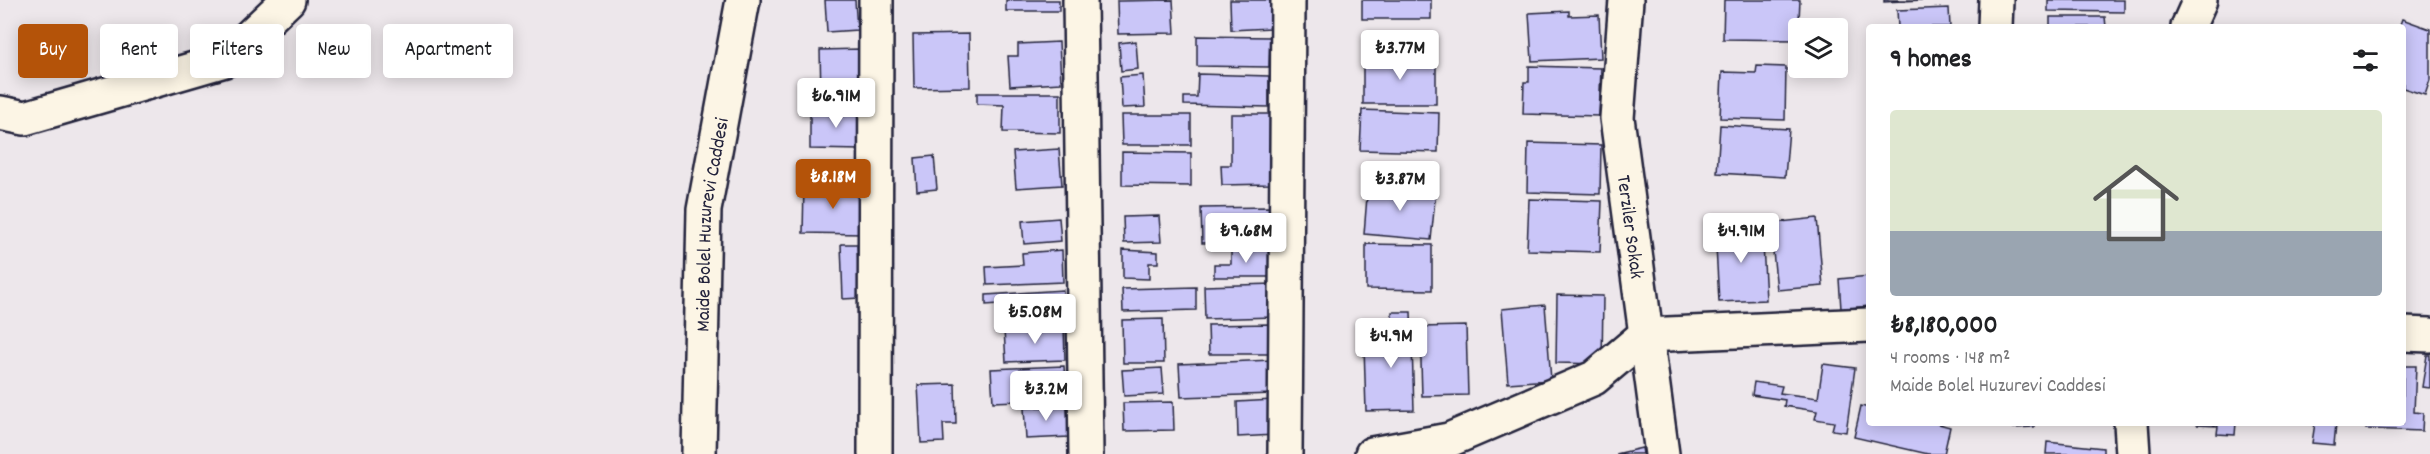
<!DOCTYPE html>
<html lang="en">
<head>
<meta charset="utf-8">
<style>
  body { margin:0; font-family:Dekko,sans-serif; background:#f2f2f2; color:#202124; height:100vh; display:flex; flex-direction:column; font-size:22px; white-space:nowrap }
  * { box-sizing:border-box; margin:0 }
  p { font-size:20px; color:#757577 }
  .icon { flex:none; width:33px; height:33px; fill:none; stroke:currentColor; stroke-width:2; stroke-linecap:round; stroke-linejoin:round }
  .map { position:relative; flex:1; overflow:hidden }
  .sheet { position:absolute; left:1866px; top:24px; width:540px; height:402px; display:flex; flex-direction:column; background:#fff; border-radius:6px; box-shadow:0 3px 15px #0003 }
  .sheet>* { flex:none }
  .hud { position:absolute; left:18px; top:24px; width:570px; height:54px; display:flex; gap:12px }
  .buttons { position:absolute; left:1788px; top:18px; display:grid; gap:12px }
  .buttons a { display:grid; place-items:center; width:60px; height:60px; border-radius:6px; background:#fff; box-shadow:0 3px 15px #0003; font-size:30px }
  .price { position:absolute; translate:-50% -51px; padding:0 14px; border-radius:6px; background:#fff; color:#222; font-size:20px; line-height:39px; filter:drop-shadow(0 2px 3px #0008) }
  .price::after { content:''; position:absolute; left:50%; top:36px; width:18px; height:14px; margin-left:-9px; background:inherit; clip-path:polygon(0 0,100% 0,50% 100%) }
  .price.on { background:#b45309; color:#fff }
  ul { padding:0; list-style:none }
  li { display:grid; align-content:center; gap:12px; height:318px; padding:0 24px }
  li+li { border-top:2px solid #e0e0e0 }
  li span { display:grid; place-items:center; height:186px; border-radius:6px; color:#555 }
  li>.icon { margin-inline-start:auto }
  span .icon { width:108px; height:108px; fill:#fffc; stroke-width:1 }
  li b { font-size:26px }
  h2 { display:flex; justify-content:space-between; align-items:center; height:72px; padding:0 24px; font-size:26px }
  .tag { padding:0 21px; border-radius:6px; background:#fff; box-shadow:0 3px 15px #0003; font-size:21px; line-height:54px }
  .tag.on { background:#b45309; color:#fff }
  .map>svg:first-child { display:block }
  .building { fill:#cac6f8; stroke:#22223b; stroke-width:1.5 }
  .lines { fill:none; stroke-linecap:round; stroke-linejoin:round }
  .minor-casing { stroke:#22223b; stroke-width:38 }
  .secondary-casing { stroke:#22223b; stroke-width:38 }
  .minor { stroke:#fcf5e5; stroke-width:33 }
  .secondary { stroke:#fcf5e5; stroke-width:33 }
  .labels { text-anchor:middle; stroke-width:4.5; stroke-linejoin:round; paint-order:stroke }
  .street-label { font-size:20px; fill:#22223b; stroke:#fcf5e5 }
</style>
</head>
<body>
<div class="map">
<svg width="2430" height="454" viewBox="0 0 2430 454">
  <rect width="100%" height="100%" fill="#ede7eb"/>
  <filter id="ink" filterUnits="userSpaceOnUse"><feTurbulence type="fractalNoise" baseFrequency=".0167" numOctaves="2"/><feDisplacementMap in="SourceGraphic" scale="12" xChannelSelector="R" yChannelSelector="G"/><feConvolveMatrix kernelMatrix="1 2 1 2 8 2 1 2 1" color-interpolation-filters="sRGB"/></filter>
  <g filter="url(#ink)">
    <!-- building -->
    <g class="building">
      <path d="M825 0H855L857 30 827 32Z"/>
      <rect x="1006" y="0" width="53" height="11"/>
      <path d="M1173 0 1175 33 1118 34 1117 1Z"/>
      <path d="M1230 0H1270L1271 28 1231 30Z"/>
      <rect x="1362" y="0" width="69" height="19"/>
      <path d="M1724 0H1800L1798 40 1723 39Z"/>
      <path d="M1884 0H1923L1884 2Z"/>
      <path d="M2048 0H2124V12L2048 11Z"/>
      <path d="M1949 8 1950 27H1898L1897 10Z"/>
      <path d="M1569 11V16L1599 15 1601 58 1532 61 1529 13Z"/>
      <path d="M2050 17H2105L2106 27H2050Z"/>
      <path d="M2402 19 2430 29V80L2425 95 2403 88V27H2399Z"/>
      <path d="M969 34 970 87 914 88 913 35Z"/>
      <path d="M1197 36 1270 37 1269 67 1197 66Z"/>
      <path d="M1136 41 1138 69 1121 71 1119 43Z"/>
      <path d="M1059 42 1061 83 1010 86 1008 56H1018V44Z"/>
      <path d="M860 49 861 93H821L820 50Z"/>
      <path d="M1436 57V104H1363V58Z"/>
      <path d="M1529 66 1601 68 1599 116 1523 114 1524 82H1529Z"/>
      <path d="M1757 66 1786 67 1785 120 1720 118 1722 72 1756 73Z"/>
      <path d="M1198 74 1269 76V107L1184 105V97H1197Z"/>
      <path d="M1143 75 1145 107 1122 108 1120 77Z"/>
      <path d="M977 93H1060V133L1003 132 1004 105 977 104Z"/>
      <path d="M810 109 863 110 862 150 810 149Z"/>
      <path d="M1362 110 1439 113 1438 152 1360 150Z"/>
      <path d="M1231 114H1271V184L1222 185 1221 165H1231Z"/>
      <path d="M1121 115H1191V145H1122Z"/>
      <path d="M1720 125 1789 129 1785 177 1717 173Z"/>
      <path d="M1528 143 1601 145 1600 194 1527 192Z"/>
      <path d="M1059 149 1062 185 1016 188 1013 152Z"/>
      <path d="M1122 152 1191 153V186L1122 185Z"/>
      <path d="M934 156 937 189 917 191 915 158Z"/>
      <path d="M1368 184 1436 190 1431 240 1364 234Z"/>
      <path d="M804 186 863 188 862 234 803 233Z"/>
      <path d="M1529 199 1602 201 1600 252 1527 250Z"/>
      <path d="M1270 207 1271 242 1202 243 1201 208Z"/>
      <path d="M1159 216 1161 242 1124 243 1123 217Z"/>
      <path d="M1059 218 1061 241 1024 244 1022 221Z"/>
      <path d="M1817 218 1823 286 1777 290 1770 223Z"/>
      <path d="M1762 225 1766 300 1719 302 1715 228Z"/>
      <path d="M841 244H857L860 298 843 299Z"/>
      <path d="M1366 244 1432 245V290L1366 289Z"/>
      <path d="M1231 248H1271V277H1214V264H1231Z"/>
      <path d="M1062 250 1063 282 987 285 986 267 1023 265 1022 253Z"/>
      <path d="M1123 250 1158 252V263H1149V279L1123 278Z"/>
      <path d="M1869 276V306L1841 309 1839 279Z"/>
      <path d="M1273 284 1274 317 1205 319 1204 286Z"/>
      <path d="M1196 287V310L1123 312 1122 289Z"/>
      <path d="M1063 290 1064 319 1000 322 999 304 986 305V295Z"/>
      <path d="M1557 295 1603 296 1602 364 1556 363Z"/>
      <path d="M1545 305 1551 380 1508 383 1502 309Z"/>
      <path d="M1392 312H1411L1414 410 1366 411 1364 346 1392 345Z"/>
      <path d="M1163 319 1164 363H1123L1122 320Z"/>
      <path d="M1271 324V354H1209L1208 325Z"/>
      <path d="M1466 326 1468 395 1422 396 1420 327Z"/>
      <path d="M1064 327 1065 360 1006 362 1004 330Z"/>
      <path d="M2427 355H2430V388L2422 387Z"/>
      <path d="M1272 360 1273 394 1181 397 1179 364Z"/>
      <path d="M1823 364 1855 368 1846 432 1832 430 1834 422 1815 419 1817 411 1784 406 1785 400 1752 395 1754 382 1782 386 1780 393 1818 398Z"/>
      <path d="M1064 366 1066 399 993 402 991 369Z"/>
      <path d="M2403 366H2416L2414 412 2423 413 2422 431 2366 429V423H2403Z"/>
      <path d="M1162 368 1164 394 1124 396 1122 370Z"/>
      <path d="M955 384 956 424H943L944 442 921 443 918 385Z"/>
      <path d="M1273 400 1275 435 1238 437 1237 402Z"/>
      <path d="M1173 402 1174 430 1124 431 1123 403Z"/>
      <path d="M1067 406 1069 437 1026 439 1024 408Z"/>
      <path d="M1861 406 1869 408V423H1935L1950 427 1944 454H1928L1854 437Z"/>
      <path d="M2012 423H2034V427L2013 428Z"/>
      <path d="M2197 423H2236L2235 435 2217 434 2218 426 2197 425Z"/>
      <path d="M2315 423H2336L2334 445 2312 443Z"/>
      <path d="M2047 442 2103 448V454H2046Z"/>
      <path d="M1642 448 1643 454H1616Z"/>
    </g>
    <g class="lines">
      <defs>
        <g id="minor">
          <path d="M1080 0 1086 454"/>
          <path id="s1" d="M1626 0 1617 118 1662 454"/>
          <path d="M1995 27 1996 0"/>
          <path d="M2188 27 2200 0"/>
          <path d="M0 113 25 118 225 60 288 0"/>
          <path d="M2403 334 2430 335"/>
          <path d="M2131 423 2133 454"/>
          <path d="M875 454 876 0"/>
          <path d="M1285 454 1288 0"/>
          <path d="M1372 454 1449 440 1594 378 1645 335 1869 325"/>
        </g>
        <g id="secondary">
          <path id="s2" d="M699 454 704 210 743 0"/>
        </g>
      </defs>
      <!-- minor casing -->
      <use href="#minor" class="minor-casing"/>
      <!-- secondary casing -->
      <use href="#secondary" class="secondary-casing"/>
      <!-- minor -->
      <use href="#minor" class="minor"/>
      <!-- secondary -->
      <use href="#secondary" class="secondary"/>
    </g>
  </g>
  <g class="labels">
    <!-- street labels -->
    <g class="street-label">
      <text dy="7" stroke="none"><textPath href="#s2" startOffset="230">Maide Bolel Huzurevi Caddesi</textPath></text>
      <text dy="7" stroke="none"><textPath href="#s1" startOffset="228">Terziler Sokak</textPath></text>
    </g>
  </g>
</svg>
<div class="buttons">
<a><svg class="icon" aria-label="layers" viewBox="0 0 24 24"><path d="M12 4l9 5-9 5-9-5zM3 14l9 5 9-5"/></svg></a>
</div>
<b class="price" style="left:1400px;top:81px">₺3.77M</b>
<b class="price" style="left:836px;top:129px">₺6.91M</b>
<b class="price on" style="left:833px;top:210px">₺8.18M</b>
<b class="price" style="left:1400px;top:212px">₺3.87M</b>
<b class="price" style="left:1246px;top:264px">₺9.68M</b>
<b class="price" style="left:1741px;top:264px">₺4.91M</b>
<b class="price" style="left:1035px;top:345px">₺5.08M</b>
<b class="price" style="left:1391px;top:369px">₺4.9M</b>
<b class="price" style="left:1046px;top:422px">₺3.2M</b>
<div class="hud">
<a class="tag on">Buy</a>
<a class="tag">Rent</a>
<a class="tag">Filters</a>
<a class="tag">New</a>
<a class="tag">Apartment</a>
</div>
<section class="sheet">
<h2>9 homes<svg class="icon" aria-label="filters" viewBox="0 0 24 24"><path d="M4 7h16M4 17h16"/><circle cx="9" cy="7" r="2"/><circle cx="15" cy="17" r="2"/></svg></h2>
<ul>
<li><span style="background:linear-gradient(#dfe7d0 65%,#9aa5b1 0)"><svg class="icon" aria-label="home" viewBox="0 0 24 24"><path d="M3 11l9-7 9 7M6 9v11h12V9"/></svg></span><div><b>₺8,180,000</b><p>4 rooms · 148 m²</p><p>Maide Bolel Huzurevi Caddesi</p></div></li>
</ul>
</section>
</div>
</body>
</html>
